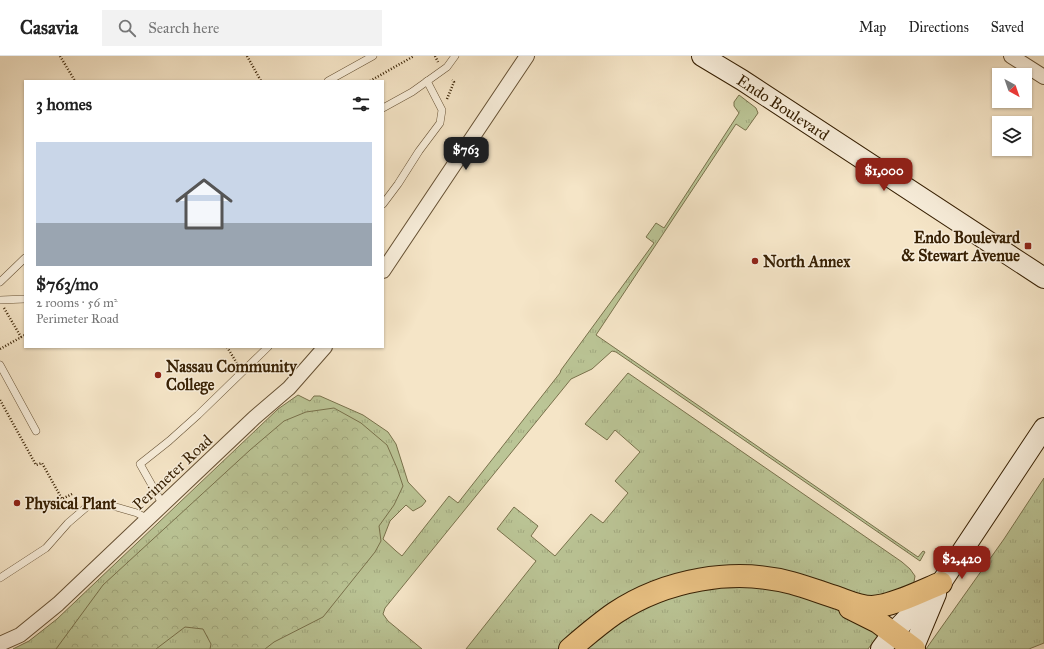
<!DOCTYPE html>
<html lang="en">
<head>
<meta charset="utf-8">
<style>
  body { margin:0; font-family:"IM FELL Great Primer",serif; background:#f2f2f2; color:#222; height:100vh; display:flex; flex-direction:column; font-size:15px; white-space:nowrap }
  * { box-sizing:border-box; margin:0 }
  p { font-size:13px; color:#767676 }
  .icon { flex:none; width:22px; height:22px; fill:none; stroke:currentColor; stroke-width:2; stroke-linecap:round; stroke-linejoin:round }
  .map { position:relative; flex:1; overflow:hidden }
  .details { position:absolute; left:24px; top:24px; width:360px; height:268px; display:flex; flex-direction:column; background:#fff; border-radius:0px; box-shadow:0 1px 3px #0004 }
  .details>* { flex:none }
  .needle { width:26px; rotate:140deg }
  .controls { position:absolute; left:992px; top:12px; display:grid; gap:8px }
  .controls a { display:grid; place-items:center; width:40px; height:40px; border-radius:0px; background:#fff; box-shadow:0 1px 3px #0004; font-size:20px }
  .price { position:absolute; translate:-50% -34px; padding:0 9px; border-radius:8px; background:#8f2418; color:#fff; font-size:13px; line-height:26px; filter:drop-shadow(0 1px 2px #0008) }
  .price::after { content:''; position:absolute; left:50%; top:24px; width:12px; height:9px; margin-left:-6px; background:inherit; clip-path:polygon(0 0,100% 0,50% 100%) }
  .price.selected { background:#222; color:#fff }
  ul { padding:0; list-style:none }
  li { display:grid; align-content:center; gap:8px; height:212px; padding:0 12px }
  li span { display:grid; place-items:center; height:124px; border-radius:0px; color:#555 }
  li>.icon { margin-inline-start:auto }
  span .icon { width:72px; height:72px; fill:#fffc; stroke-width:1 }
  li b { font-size:17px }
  h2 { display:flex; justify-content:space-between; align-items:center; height:48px; padding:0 12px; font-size:17px }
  header { display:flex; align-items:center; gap:24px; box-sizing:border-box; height:56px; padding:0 20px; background:#fff; border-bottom:1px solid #e0e0e0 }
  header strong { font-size:19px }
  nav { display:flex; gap:22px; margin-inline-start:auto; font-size:14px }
  .search { width:280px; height:36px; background:#f2f2f2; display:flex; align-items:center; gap:10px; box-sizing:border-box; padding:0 14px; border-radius:0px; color:#767676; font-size:15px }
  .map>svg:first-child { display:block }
  .grass { fill:url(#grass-tufts); stroke:#79724c }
  .forest { fill:url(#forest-crowns); stroke:#79724c }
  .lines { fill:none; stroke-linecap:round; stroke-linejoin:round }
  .lane-casing { stroke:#665134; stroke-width:8 }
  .street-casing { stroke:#665134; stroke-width:16 }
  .secondary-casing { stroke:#372003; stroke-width:22 }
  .highway-casing { stroke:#372003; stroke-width:24 }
  .path { stroke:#372003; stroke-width:2.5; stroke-dasharray:1 2; stroke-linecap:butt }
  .lane { stroke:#f8eedb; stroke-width:7 }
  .street { stroke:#f8eedb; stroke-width:14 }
  .secondary { stroke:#f8eedb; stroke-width:20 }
  .highway { stroke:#eac284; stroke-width:22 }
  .poi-dot { fill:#8f2418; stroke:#f8eedb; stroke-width:1.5 }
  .labels { text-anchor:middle; stroke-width:3; stroke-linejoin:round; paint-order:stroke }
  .street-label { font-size:16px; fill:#372003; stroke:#f8eedb }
  .poi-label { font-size:16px; font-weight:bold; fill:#372003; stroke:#f8eedb; text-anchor:start }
</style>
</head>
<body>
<header>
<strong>Casavia</strong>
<div class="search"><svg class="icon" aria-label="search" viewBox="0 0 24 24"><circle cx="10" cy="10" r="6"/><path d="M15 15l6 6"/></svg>Search here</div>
<nav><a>Map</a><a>Directions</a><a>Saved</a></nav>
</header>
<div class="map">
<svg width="1044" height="593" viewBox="0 0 1044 593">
  <defs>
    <pattern id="grass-tufts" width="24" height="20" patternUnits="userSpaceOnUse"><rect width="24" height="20" fill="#bbc596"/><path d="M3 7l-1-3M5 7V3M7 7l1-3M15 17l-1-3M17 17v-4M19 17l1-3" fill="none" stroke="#a1a980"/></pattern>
    <pattern id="forest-crowns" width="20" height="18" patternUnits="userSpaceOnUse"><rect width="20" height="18" fill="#bbc596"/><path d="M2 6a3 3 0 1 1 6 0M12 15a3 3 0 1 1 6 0" fill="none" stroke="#a1a980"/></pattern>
  </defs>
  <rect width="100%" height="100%" fill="#f5e5c7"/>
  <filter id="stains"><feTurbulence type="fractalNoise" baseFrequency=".005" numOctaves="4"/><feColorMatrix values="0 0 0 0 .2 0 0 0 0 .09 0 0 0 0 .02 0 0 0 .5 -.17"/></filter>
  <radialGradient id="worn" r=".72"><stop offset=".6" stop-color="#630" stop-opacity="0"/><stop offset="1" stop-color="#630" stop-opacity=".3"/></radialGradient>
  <!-- grass -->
  <g class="grass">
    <path d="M739 39 756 52 758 57 746 74H745L736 68 596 279 918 501 923 495 925 496 920 505 616 296 612 295 592 313 571 323 385 552 383 558 388 565 422 593H13L29 585 57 563 278 353 298 339 310 345 314 340H320L363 359 388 376 396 388 408 426 426 445 422 450 413 455 406 449 390 465 383 483 396 495 402 500 449 440 458 447 560 317 561 314 654 187 646 181 656 167 664 172 739 57 734 50V46Z"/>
    <path d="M628 317 902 506 910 513 915 520 914 526 904 537 872 548 781 516 616 545 559 593H466L536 505 497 473 514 451 538 470 531 480 555 500 591 458 603 467 628 437 615 425 640 396 615 374 607 384 585 368Z"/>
    <path d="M1044 422V587L1029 593H926L1004 483Z"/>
    <path d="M722 529 756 531 799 537 838 551 878 579 868 593H585L628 560 653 547 687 536Z"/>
  </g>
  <!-- forest -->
  <path class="forest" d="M334 352 361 367 387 389 397 412 403 430 394 449 379 470 381 485 375 496 323 561 274 586 265 593H210L211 588 203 573 185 571 156 593H56L103 529 250 394 284 365 306 356Z"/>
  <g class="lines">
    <defs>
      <g id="lane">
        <path d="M328 25 373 0"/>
        <path d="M383 52 412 36 447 11 455 0"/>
        <path d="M383 148 398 128 419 95 440 67 442 54 427 25"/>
        <path d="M0 226 25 202"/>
        <path d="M0 244 25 243"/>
        <path d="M0 309 36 375"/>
        <path d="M163 449 140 408 169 385 198 359 268 291"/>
        <path d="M0 522 46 492 68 467 89 449 106 448 137 457 148 463"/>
      </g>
      <g id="street">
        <path d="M1011 0 1044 21"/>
        <path d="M383 215 527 0"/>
        <path d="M0 588 20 579 58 548 254 362 289 332 325 291"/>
      </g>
      <g id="secondary">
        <path id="s1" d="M702 0 742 24 1044 222"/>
        <path d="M881 593 893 577 941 527 1044 372"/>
        <path d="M913 593 936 538"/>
      </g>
      <g id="highway">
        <path d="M850 552 878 566 914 593"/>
        <path d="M570 593C584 581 599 568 615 557 665 524 733 511 792 527 807 531 822 537 838 542 849 546 860 551 872 551 892 550 922 535 941 527"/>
      </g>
    </defs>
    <!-- lane casing -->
    <use href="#lane" class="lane-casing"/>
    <!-- street casing -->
    <use href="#street" class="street-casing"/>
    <!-- secondary casing -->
    <use href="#secondary" class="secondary-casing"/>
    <!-- highway casing -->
    <use href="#highway" class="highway-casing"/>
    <!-- path -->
    <g class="path">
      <path d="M60 0 75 25"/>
      <path d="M247 0 261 25"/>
      <path d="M435 0 438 6"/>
      <path d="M370 25 414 0"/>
      <path d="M447 43 454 26 452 24"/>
      <path d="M4 252 21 281"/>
      <path d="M227 291 238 309"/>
      <path d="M0 293 25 279"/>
      <path d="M0 344 36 409 42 407 62 443 72 438"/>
    </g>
    <!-- lane -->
    <use href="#lane" class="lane"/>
    <!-- street -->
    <use href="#street" class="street"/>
    <!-- secondary -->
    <use href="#secondary" class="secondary"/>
    <!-- highway -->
    <use href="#highway" class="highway"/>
  </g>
  <!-- markers -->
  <g class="poi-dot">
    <rect x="1024" y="186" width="8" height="8" rx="2"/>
    <circle cx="755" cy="205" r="4"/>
    <circle cx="158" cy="319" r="4"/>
    <circle cx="17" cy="447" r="4"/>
  </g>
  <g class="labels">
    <!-- street labels -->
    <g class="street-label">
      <text dy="6" stroke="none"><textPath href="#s1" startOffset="96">Endo Boulevard</textPath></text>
      <text transform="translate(172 416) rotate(-43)" y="6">Perimeter Road</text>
    </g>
    <!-- poi labels -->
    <g class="poi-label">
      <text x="1020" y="187" text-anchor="end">Endo Boulevard<tspan x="1020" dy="18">&amp; Stewart Avenue</tspan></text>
      <text x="763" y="211">North Annex</text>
      <text x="166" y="316">Nassau Community<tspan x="166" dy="18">College</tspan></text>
      <text x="25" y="453">Physical Plant</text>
    </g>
  </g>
  <rect width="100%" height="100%" filter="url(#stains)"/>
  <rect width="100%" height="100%" fill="url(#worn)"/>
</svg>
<div class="controls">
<a><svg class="needle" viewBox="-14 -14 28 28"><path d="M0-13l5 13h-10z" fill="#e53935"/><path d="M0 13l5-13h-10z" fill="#767676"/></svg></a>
<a><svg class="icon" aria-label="layers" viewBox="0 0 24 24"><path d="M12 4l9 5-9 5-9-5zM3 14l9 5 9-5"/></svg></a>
</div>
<b class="price selected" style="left:466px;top:115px">$763</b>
<b class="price" style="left:884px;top:136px">$1,000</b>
<b class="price" style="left:962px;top:524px">$2,420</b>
<section class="details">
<h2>3 homes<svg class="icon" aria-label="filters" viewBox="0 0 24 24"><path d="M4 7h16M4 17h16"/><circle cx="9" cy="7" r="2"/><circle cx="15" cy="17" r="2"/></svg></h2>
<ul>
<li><span style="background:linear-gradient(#c9d6e8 65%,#9aa5b1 0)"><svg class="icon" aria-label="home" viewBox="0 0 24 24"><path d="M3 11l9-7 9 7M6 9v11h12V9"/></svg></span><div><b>$763/mo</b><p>2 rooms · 56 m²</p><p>Perimeter Road</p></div></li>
</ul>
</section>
</div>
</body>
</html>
